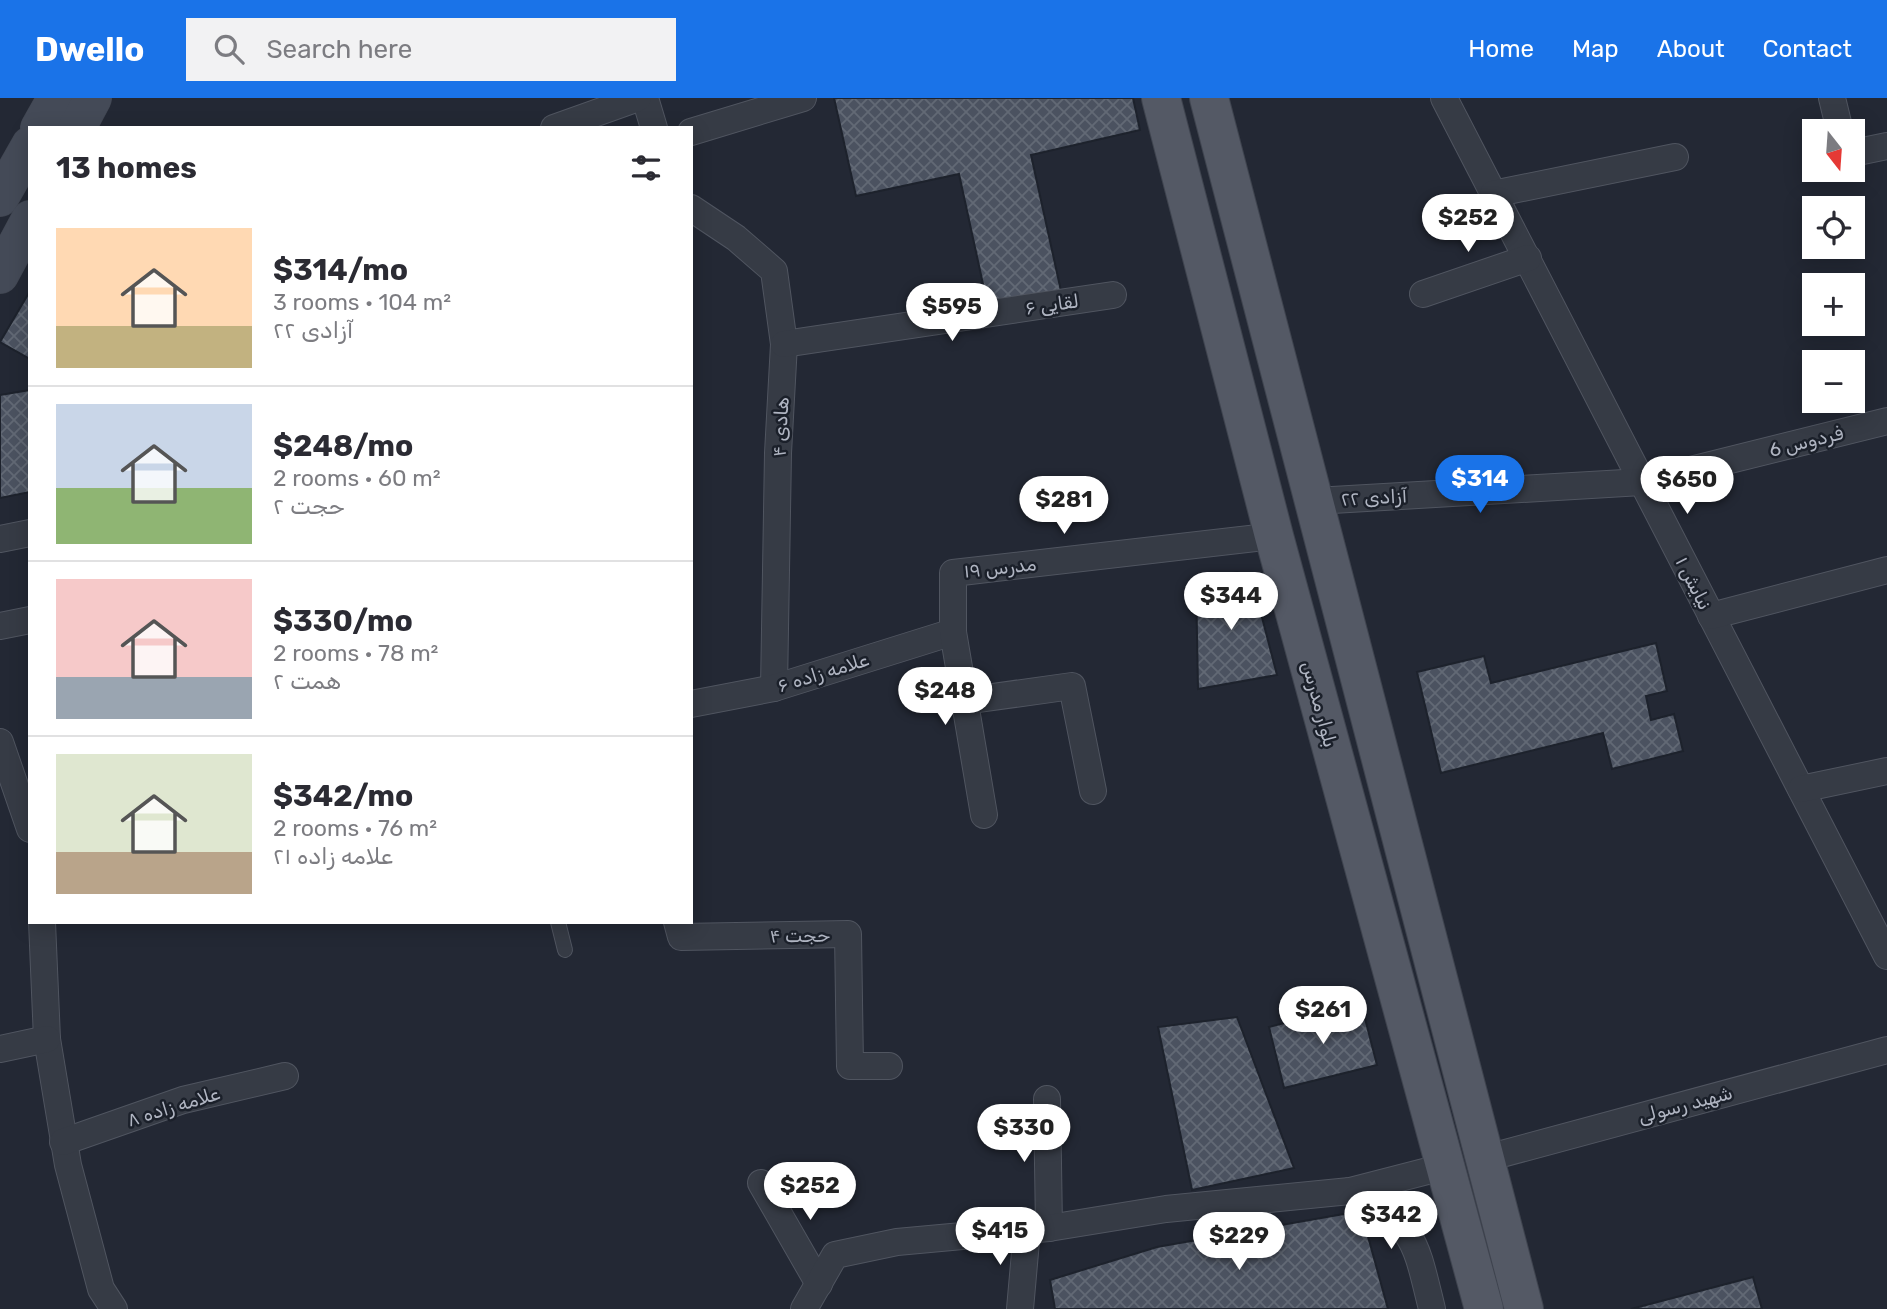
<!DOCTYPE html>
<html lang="en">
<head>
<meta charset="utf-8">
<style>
  body { margin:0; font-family:Rubik,"Noto Naskh Arabic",sans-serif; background:#f2f2f3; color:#2b2b33; height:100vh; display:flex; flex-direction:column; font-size:26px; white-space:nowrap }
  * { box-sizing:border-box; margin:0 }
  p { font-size:23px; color:#7c7c81 }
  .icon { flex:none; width:38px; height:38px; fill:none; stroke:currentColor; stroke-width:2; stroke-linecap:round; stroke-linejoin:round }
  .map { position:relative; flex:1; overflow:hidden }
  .side { position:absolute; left:28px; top:28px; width:665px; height:798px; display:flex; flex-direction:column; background:#fff; border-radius:0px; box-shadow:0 4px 18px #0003 }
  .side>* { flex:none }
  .needle { width:46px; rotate:163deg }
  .tools { position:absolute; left:1802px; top:21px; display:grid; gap:14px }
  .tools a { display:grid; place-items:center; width:63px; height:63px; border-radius:0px; background:#fff; box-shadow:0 4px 18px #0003; font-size:35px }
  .price { position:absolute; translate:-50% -60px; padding:0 16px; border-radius:24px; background:#fff; color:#222; font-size:23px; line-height:46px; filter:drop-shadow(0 2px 4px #0008) }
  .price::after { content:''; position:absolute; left:50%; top:42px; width:21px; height:16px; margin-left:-10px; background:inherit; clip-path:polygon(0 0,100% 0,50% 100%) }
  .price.on { background:#1a73e8; color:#fff }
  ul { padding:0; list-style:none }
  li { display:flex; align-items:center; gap:21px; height:175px; padding:0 28px }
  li+li { border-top:2px solid #e1e1e2 }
  li span { display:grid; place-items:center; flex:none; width:196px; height:140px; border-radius:0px; color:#555 }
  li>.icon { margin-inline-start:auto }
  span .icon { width:84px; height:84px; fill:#fffc; stroke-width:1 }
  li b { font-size:30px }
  h2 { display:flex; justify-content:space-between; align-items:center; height:84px; padding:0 28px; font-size:30px }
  header { display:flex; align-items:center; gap:42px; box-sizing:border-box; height:98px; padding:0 35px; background:#1a73e8; color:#fff }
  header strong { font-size:33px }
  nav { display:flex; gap:38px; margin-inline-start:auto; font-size:24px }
  .search { width:490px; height:63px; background:#f2f2f3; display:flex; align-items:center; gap:18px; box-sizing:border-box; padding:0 24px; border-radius:0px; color:#7c7c81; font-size:26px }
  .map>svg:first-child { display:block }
  .building { fill:url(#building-cross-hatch); stroke:#1d222c; stroke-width:2 }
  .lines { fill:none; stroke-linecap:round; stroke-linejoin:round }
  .service-casing { stroke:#505560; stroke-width:16 }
  .minor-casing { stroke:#505560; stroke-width:28 }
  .secondary-casing { stroke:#3f444f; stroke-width:38 }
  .primary-casing { stroke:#3f444f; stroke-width:40 }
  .service { stroke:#363b45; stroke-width:14 }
  .minor { stroke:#363b45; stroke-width:26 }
  .secondary { stroke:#444a57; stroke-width:37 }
  .primary { stroke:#545965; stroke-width:38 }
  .labels { text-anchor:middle; stroke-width:5; stroke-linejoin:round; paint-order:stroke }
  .street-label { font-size:19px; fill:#b0b5c2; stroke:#1b202a }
</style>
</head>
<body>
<header>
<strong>Dwello</strong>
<div class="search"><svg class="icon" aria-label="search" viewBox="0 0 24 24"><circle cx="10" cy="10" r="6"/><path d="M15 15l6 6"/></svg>Search here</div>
<nav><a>Home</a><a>Map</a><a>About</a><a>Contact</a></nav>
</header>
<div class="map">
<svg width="1887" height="1211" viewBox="0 0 1887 1211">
  <defs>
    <pattern id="building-cross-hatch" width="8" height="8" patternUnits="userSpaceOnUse" patternTransform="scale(1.75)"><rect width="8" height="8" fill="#4b5260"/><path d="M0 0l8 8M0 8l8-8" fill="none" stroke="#626975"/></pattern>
  </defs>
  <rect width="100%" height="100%" fill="#232834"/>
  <!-- building -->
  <g class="building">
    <path d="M834 0H1133L1140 32 1031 57 1061 193 988 209 959 76 856 98Z"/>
    <path d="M30 193V261L0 244Z"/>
    <path d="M30 292V394L0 400V297Z"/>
    <path d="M1237 474 1252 481 1277 577 1198 591 1196 483Z"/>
    <path d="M1656 545 1667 593 1646 598 1651 622 1674 616 1683 653 1612 671 1603 635 1441 675 1417 574 1484 558 1491 585Z"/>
    <path d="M1361 905 1377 967 1284 990 1269 929Z"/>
    <path d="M1237 919 1294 1070 1192 1092 1158 929Z"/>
    <path d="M1361 1113 1388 1211H1055L1050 1182 1157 1149Z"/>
    <path d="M1753 1179 1762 1211H1631Z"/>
  </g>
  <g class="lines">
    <defs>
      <path id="service" d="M558 824 565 852"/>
      <g id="minor">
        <path d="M645 0 654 30"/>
        <path d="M1444 0 1887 858"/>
        <path d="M1832 0 1840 33"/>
        <path d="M554 30 638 0"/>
        <path d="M691 34 803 0"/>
        <path d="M1853 55 1887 48"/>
        <path d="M1493 96 1675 59"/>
        <path d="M691 110 736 140 774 173 784 246 778 355 774 590"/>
        <path d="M1423 196 1528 160"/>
        <path d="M784 246 1113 197"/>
        <path d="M1315 403 1642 384 1887 323"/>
        <path d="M0 441 30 435"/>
        <path d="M1711 518 1887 472"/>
        <path d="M0 528 30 522"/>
        <path d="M964 603 1072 588 1093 693"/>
        <path d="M691 606 774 590 953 534"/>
        <path d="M0 644 30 731"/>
        <path d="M1801 691 1887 673"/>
        <path d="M984 717 953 534V475L1274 438"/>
        <path d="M42 824 47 941 68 1067 101 1191 114 1211"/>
        <path d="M677 824 681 839 848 836 850 968H889"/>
        <path d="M0 951 47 941"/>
        <path d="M1047 1001 1049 1130"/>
        <path d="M63 1044 183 1002 285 978"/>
        <path d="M1483 1061 1887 952"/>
        <path d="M761 1085 819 1186"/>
        <path d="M1350 1093C1416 1128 1415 1142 1432 1211"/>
        <path d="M804 1211 835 1157 897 1144 1049 1130 1166 1111 1350 1093 1447 1068"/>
        <path d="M1020 1211 1027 1132"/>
      </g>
      <g id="secondary">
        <path d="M39 30 56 0"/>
        <path d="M77 30 93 0"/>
        <path d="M0 100 30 47"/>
        <path d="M0 177 30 121"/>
      </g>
      <g id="primary">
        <path d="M1161 0 1274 438 1484 1211"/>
        <path d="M1209 0 1524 1211"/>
      </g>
    </defs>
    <!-- service casing -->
    <use href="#service" class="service-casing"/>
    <!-- minor casing -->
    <use href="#minor" class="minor-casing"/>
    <!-- secondary casing -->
    <use href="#secondary" class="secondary-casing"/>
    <!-- primary casing -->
    <use href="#primary" class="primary-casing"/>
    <!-- service -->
    <use href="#service" class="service"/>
    <!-- minor -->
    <use href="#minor" class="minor"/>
    <!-- secondary -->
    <use href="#secondary" class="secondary"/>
    <!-- primary -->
    <use href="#primary" class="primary"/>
  </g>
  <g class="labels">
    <!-- street labels -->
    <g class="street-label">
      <text transform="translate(1052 206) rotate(-8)" y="7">لقایی ۶</text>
      <text transform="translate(780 329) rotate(-87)" y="7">هادی ۴</text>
      <text transform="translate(1806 343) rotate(-14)" y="7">فردوس 6</text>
      <text transform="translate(1374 399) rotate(-3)" y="7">آزادی ٢٢</text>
      <text transform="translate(1000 469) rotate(-6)" y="7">مدرس ۱۹</text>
      <text transform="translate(1694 485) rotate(63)" y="7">نیایش ۱</text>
      <text transform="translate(823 574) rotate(-17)" y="7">علامه زاده ۶</text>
      <text transform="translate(1320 606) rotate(75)" y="7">بلوار مدرس</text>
      <text transform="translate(800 837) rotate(-1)" y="7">حجت ۴</text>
      <text transform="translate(1685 1006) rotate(-15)" y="7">شهید رسولی</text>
      <text transform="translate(173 1008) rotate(-17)" y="7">علامه زاده ۸</text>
    </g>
  </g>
</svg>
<div class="tools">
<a><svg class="needle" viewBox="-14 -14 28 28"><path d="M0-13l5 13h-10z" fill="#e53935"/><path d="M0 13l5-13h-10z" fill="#7c7c81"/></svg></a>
<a><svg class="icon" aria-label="locate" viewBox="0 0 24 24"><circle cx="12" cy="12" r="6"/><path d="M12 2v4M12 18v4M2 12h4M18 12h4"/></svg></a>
<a>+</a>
<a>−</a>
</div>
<b class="price" style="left:1468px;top:156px">$252</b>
<b class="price" style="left:952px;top:245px">$595</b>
<b class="price on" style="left:1480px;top:417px">$314</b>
<b class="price" style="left:1687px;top:418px">$650</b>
<b class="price" style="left:1064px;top:438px">$281</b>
<b class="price" style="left:1231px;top:534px">$344</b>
<b class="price" style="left:945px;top:629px">$248</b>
<b class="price" style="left:1323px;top:948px">$261</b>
<b class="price" style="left:1024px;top:1066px">$330</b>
<b class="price" style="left:810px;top:1124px">$252</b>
<b class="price" style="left:1391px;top:1153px">$342</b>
<b class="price" style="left:1000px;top:1169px">$415</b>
<b class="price" style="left:1239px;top:1174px">$229</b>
<section class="side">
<h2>13 homes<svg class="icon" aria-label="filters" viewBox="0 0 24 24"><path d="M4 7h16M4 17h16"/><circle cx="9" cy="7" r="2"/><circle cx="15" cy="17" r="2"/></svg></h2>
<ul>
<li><span style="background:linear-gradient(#ffd9b3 70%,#c2b280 0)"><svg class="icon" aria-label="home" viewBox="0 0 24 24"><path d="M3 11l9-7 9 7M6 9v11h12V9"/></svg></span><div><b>$314/mo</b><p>3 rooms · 104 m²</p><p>آزادی ٢٢</p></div></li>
<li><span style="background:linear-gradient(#c9d6e8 60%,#8fb573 0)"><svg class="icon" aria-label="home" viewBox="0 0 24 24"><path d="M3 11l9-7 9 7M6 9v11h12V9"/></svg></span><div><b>$248/mo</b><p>2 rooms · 60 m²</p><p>حجت ۲</p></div></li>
<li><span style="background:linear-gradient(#f6c9c9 70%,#9aa5b1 0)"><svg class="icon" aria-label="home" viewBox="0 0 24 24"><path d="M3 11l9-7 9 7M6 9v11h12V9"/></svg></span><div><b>$330/mo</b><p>2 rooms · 78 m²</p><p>همت ۲</p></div></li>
<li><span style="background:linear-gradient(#dfe7d0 70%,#b9a48a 0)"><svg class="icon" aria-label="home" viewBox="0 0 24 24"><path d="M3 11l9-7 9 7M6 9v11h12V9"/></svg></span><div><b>$342/mo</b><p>2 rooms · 76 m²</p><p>علامه زاده ۲۱</p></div></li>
</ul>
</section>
</div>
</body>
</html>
